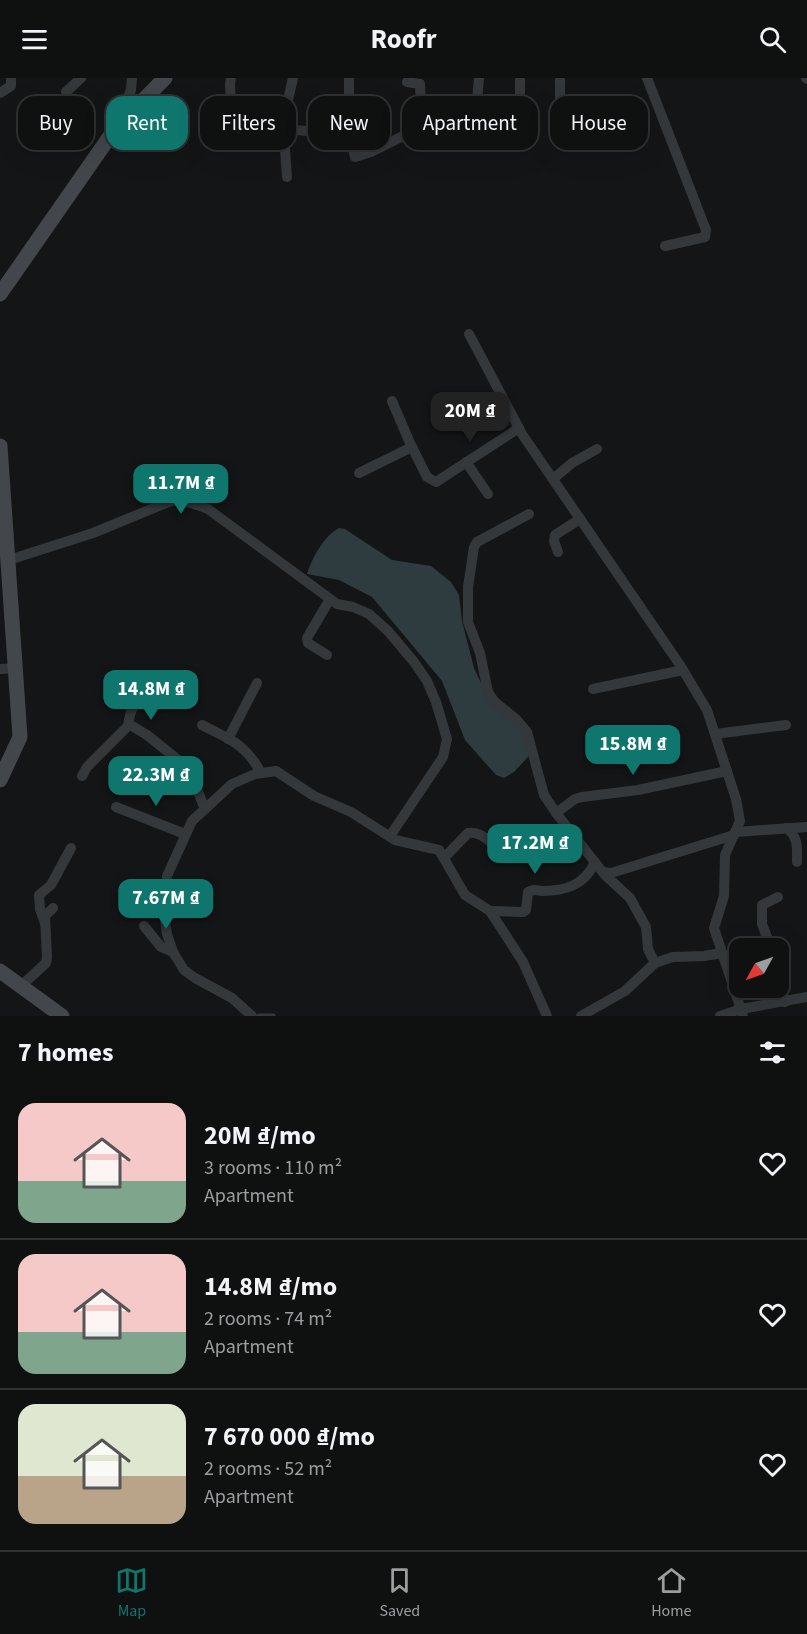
<!DOCTYPE html>
<html lang="en">
<head>
<meta charset="utf-8">
<style>
  body { margin:0; font-family:"Source Sans 3",sans-serif; background:#1d1e1e; color:#f1f3f6; height:100vh; display:flex; flex-direction:column; font-size:22px; white-space:nowrap }
  * { box-sizing:border-box; margin:0 }
  p { font-size:20px; color:#9b9d9f }
  .icon { flex:none; width:33px; height:33px; fill:none; stroke:currentColor; stroke-width:2; stroke-linecap:round; stroke-linejoin:round }
  .map { position:relative; height:938px; overflow:hidden }
  .panel { display:flex; flex-direction:column; background:#0f1010; flex:1 }
  .panel>* { flex:none }
  .banner { position:absolute; left:18px; top:18px; width:771px; height:54px; display:flex; gap:12px }
  .needle { width:39px; rotate:230deg }
  .controls { position:absolute; left:729px; top:860px; display:grid; gap:12px }
  .controls a { display:grid; place-items:center; width:60px; height:60px; border-radius:12px; background:#0f1010; box-shadow:0 6px 24px #0002,0 0 0 2px #2f3030; font-size:30px }
  .price { position:absolute; translate:-50% -51px; padding:0 14px; border-radius:12px; background:#0f766e; color:#fff; font-size:20px; line-height:39px; filter:drop-shadow(0 2px 3px #0008) }
  .price::after { content:''; position:absolute; left:50%; top:36px; width:18px; height:14px; margin-left:-9px; background:inherit; clip-path:polygon(0 0,100% 0,50% 100%) }
  .price.current { background:#222; color:#fff }
  ul { padding:0; list-style:none }
  li { display:flex; align-items:center; gap:18px; height:150px; padding:0 18px }
  li+li { border-top:2px solid #2f3030 }
  li span { display:grid; place-items:center; flex:none; width:168px; height:120px; border-radius:18px; color:#555 }
  li>.icon { margin-inline-start:auto }
  span .icon { width:72px; height:72px; fill:#fffc; stroke-width:1 }
  li b { font-size:26px }
  h2 { display:flex; justify-content:space-between; align-items:center; height:72px; padding:0 18px; font-size:26px }
  .chip { padding:0 21px; border-radius:18px; background:#0f1010; box-shadow:0 6px 24px #0002,0 0 0 2px #2f3030; font-size:21px; line-height:54px }
  .chip.current { background:#0f766e; color:#fff }
  header { display:flex; justify-content:space-between; align-items:center; height:78px; padding:0 18px; background:#0f1010; font-size:27px; font-weight:700 }
  .tab-bar { display:flex; justify-content:space-around; align-items:center; height:84px; border-top:2px solid #2f3030; background:#0f1010; font-size:16px; color:#9b9d9f }
  .tab-bar a { display:grid; justify-items:center; gap:3px }
  .tab-bar .current { color:#0f766e }
  .map>svg:first-child { display:block }
  .water { fill:#2e3b3f }
  .lines { fill:none; stroke-linecap:round; stroke-linejoin:round }
  .lane { stroke:#35383b; stroke-width:5 }
  .street { stroke:#35383b; stroke-width:10 }
  .secondary { stroke:#43474b; stroke-width:15 }
</style>
</head>
<body>
<header><svg class="icon" aria-label="menu" viewBox="0 0 24 24"><path d="M4 6h16M4 12h16M4 18h16"/></svg>Roofr<svg class="icon" aria-label="search" viewBox="0 0 24 24"><circle cx="10" cy="10" r="6"/><path d="M15 15l6 6"/></svg></header>
<div class="map">
<svg width="807" height="938" viewBox="0 0 807 938">
  <rect width="100%" height="100%" fill="#141516"/>
  <!-- water -->
  <path class="water" d="M339 450 345 451 392 482 431 488 451 504 459 517 462 543 474 590 489 622 518 647 528 668V679L514 694 504 700 496 697 465 662 442 603 372 519 339 502 307 496C312 480 324 458 339 450Z"/>
  <g class="lines">
    <!-- lane -->
    <path class="lane" d="M259 938H273"/>
    <!-- street -->
    <g class="street">
      <path d="M231 0 230 6 231 28"/>
      <path d="M349 0V54L355 79 371 74 417 51 422 47 424 36"/>
      <path d="M560 0V43"/>
      <path d="M647 0 706 152 705 159 665 168"/>
      <path d="M806 0 807 1"/>
      <path d="M407 4 420 6 421 30 424 36 477 23 479 0"/>
      <path d="M66 14 81 0"/>
      <path d="M0 15 11 8V0"/>
      <path d="M520 15V0"/>
      <path d="M117 45 131 12 132 0"/>
      <path d="M284 51 342 56 349 54"/>
      <path d="M287 99 283 44 293 0"/>
      <path d="M469 256 522 356 680 587 707 632 736 721 740 743 725 777 724 818 714 850 743 938"/>
      <path d="M392 323 410 365 427 399 436 404 519 350"/>
      <path d="M466 384 488 416"/>
      <path d="M359 395 412 369"/>
      <path d="M553 401 572 385 597 371"/>
      <path d="M529 436 477 464 474 469 468 509V544L480 575 488 614 494 623 516 641 527 654 544 717 556 735 605 797 630 820 646 849 648 871 655 885"/>
      <path d="M558 474 554 463 555 457 580 441"/>
      <path d="M9 482 93 455 171 423C185 422 195 426 208 431L337 526 353 529 369 536 388 553 414 584 427 603 436 624 447 661 443 679 390 758"/>
      <path d="M327 577 308 565 307 560 330 521"/>
      <path d="M0 591 16 590"/>
      <path d="M593 611 683 592"/>
      <path d="M202 647C230 662 245 665 261 695"/>
      <path d="M128 648C130 632 135 619 151 613L167 623"/>
      <path d="M715 656 786 647"/>
      <path d="M228 661 257 605"/>
      <path d="M82 698 87 689 128 648H132L147 657 182 685 192 699 205 731"/>
      <path d="M116 729 185 756"/>
      <path d="M556 735 575 721 582 719 638 712 727 693"/>
      <path d="M786 750C799 759 797 770 797 784"/>
      <path d="M735 754 807 749"/>
      <path d="M444 780 468 755C476 754 484 758 490 764"/>
      <path d="M603 794 611 795 734 757"/>
      <path d="M490 833 523 834 526 832 528 814C534 811 536 812 542 813 566 813 585 807 595 784"/>
      <path d="M45 845 40 831 39 817 51 807 71 770"/>
      <path d="M144 848 161 869 173 874"/>
      <path d="M771 870 762 846V827L778 819"/>
      <path d="M778 900 785 924"/>
      <path d="M21 908 46 885 47 879 45 838 53 830"/>
      <path d="M252 938 232 920 195 900 184 892 173 874 167 856 163 828 167 798 192 743 232 706 255 696 276 693 314 718 351 734 395 762 439 772 465 817 490 833 523 884 547 938"/>
      <path d="M581 938 625 913 655 885 673 879 704 878 722 875"/>
      <path d="M720 938 741 931 807 919"/>
    </g>
    <!-- secondary -->
    <g class="secondary">
      <path d="M0 216 115 51 165 0"/>
      <path d="M0 368 20 659 0 702"/>
      <path d="M0 893 62 938"/>
    </g>
  </g>
</svg>
<div class="controls">
<a><svg class="needle" viewBox="-14 -14 28 28"><path d="M0-13l5 13h-10z" fill="#e53935"/><path d="M0 13l5-13h-10z" fill="#9b9d9f"/></svg></a>
</div>
<b class="price current" style="left:470px;top:365px">20M ₫</b>
<b class="price" style="left:181px;top:437px">11.7M ₫</b>
<b class="price" style="left:151px;top:643px">14.8M ₫</b>
<b class="price" style="left:633px;top:698px">15.8M ₫</b>
<b class="price" style="left:156px;top:729px">22.3M ₫</b>
<b class="price" style="left:535px;top:797px">17.2M ₫</b>
<b class="price" style="left:166px;top:852px">7.67M ₫</b>
<div class="banner">
<a class="chip">Buy</a>
<a class="chip current">Rent</a>
<a class="chip">Filters</a>
<a class="chip">New</a>
<a class="chip">Apartment</a>
<a class="chip">House</a>
</div>
</div>
<section class="panel">
<h2>7 homes<svg class="icon" aria-label="filters" viewBox="0 0 24 24"><path d="M4 7h16M4 17h16"/><circle cx="9" cy="7" r="2"/><circle cx="15" cy="17" r="2"/></svg></h2>
<ul>
<li><span style="background:linear-gradient(#f6c9c9 65%,#7fa58c 0)"><svg class="icon" aria-label="home" viewBox="0 0 24 24"><path d="M3 11l9-7 9 7M6 9v11h12V9"/></svg></span><div><b>20M ₫/mo</b><p>3 rooms · 110 m²</p><p>Apartment</p></div><svg class="icon" aria-label="heart" viewBox="0 0 24 24"><path d="M12 20l-8-8c-3-5 5-10 8-4 3-6 11-1 8 4z"/></svg></li>
<li><span style="background:linear-gradient(#f6c9c9 65%,#7fa58c 0)"><svg class="icon" aria-label="home" viewBox="0 0 24 24"><path d="M3 11l9-7 9 7M6 9v11h12V9"/></svg></span><div><b>14.8M ₫/mo</b><p>2 rooms · 74 m²</p><p>Apartment</p></div><svg class="icon" aria-label="heart" viewBox="0 0 24 24"><path d="M12 20l-8-8c-3-5 5-10 8-4 3-6 11-1 8 4z"/></svg></li>
<li><span style="background:linear-gradient(#dfe7d0 60%,#b9a48a 0)"><svg class="icon" aria-label="home" viewBox="0 0 24 24"><path d="M3 11l9-7 9 7M6 9v11h12V9"/></svg></span><div><b>7 670 000 ₫/mo</b><p>2 rooms · 52 m²</p><p>Apartment</p></div><svg class="icon" aria-label="heart" viewBox="0 0 24 24"><path d="M12 20l-8-8c-3-5 5-10 8-4 3-6 11-1 8 4z"/></svg></li>
</ul>
</section>
<nav class="tab-bar">
<a class="current"><svg class="icon" aria-label="map" viewBox="0 0 24 24"><path d="M3 6l6-2 6 2 6-2v14l-6 2-6-2-6 2zM9 4v14M15 6v14"/></svg>Map</a>
<a><svg class="icon" aria-label="saved" viewBox="0 0 24 24"><path d="M7 4h10v16l-5-4-5 4z"/></svg>Saved</a>
<a><svg class="icon" aria-label="home" viewBox="0 0 24 24"><path d="M3 11l9-7 9 7M6 9v11h12V9"/></svg>Home</a>
</nav>
</body>
</html>
